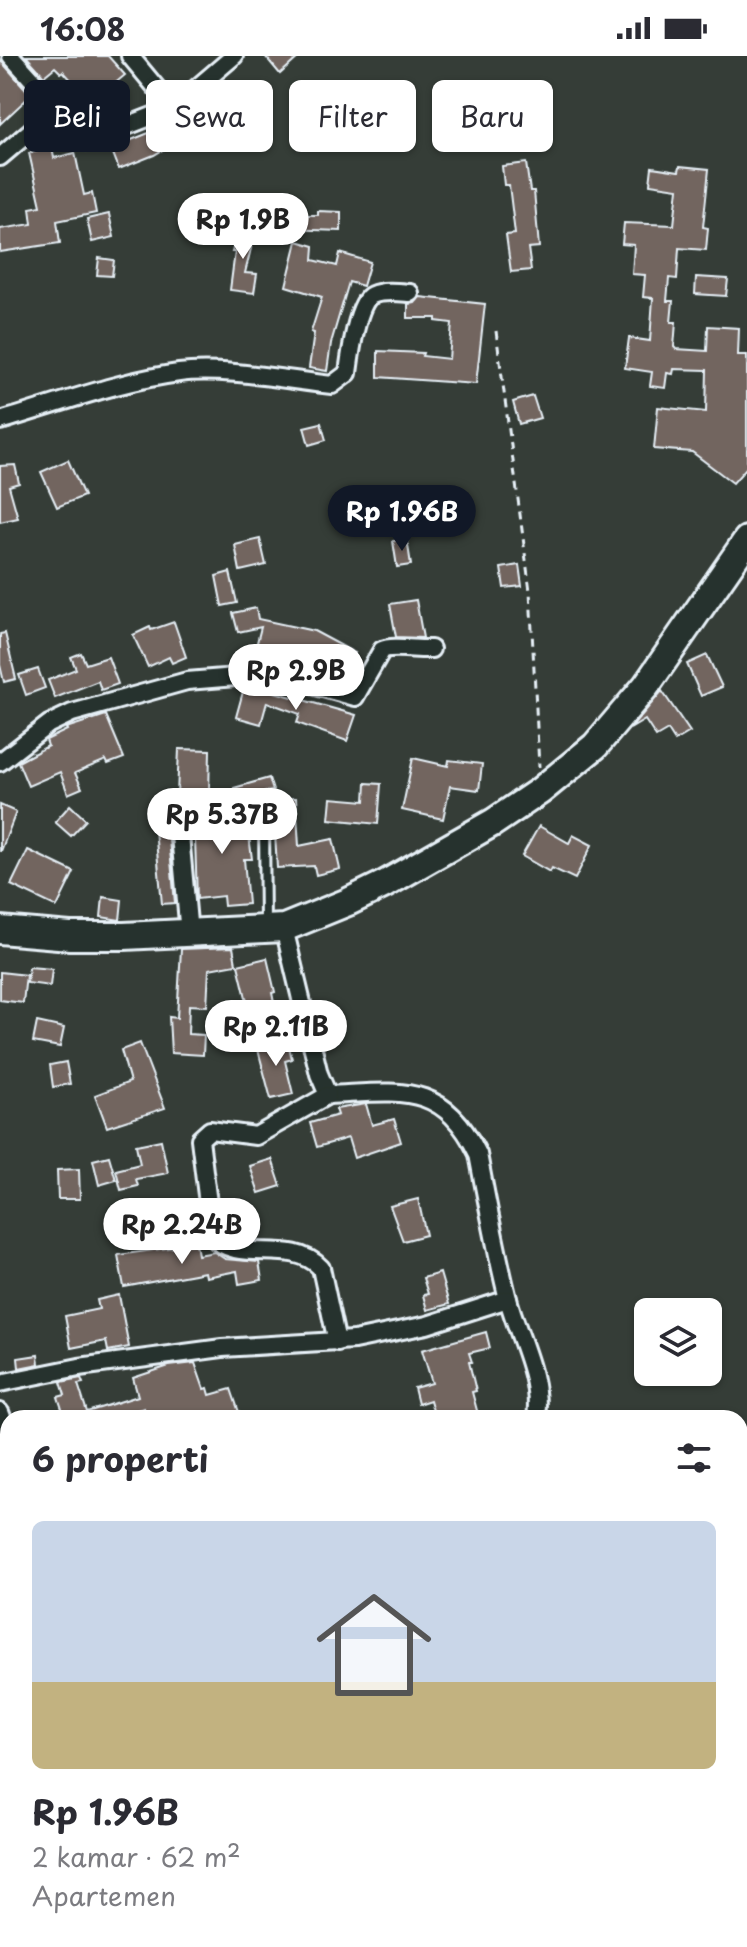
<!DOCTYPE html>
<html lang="id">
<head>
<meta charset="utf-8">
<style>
  body { margin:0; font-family:"Playpen Sans",sans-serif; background:#f2f2f3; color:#2b2b33; height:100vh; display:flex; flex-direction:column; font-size:30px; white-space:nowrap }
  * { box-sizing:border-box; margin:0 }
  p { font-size:26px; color:#7c7c81 }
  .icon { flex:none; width:44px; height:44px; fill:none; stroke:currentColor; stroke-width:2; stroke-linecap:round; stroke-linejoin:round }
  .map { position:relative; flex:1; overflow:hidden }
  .sheet { position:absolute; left:0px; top:1354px; width:748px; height:538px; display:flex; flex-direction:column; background:#fff; border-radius:24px 24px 0 0; box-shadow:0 2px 6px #0004 }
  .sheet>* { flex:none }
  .guide { position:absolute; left:24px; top:24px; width:700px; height:72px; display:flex; gap:16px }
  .buttons { position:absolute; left:634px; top:1242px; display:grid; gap:16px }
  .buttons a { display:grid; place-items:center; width:88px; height:88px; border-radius:12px; background:#fff; box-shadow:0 2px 6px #0004; font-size:40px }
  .price { position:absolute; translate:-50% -68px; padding:0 18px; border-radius:28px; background:#fff; color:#222; font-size:26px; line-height:52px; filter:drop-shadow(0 2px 4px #0008) }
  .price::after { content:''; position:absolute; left:50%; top:48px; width:24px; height:18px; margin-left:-12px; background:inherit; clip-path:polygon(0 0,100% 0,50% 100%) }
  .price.on { background:#111827; color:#fff }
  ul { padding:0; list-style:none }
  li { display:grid; align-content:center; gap:16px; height:424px; padding:0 32px }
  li+li { border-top:2px solid #e1e1e2 }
  li span { display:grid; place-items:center; height:248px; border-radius:12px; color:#555 }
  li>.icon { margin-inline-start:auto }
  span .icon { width:144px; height:144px; fill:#fffc; stroke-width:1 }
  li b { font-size:34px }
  h2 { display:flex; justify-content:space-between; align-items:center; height:96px; padding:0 32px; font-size:34px }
  .tag { padding:0 28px; border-radius:12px; background:#fff; box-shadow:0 2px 6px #0004; font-size:28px; line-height:72px }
  .tag.on { background:#111827; color:#fff }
  .status { display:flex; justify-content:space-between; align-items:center; height:56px; padding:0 40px; background:#fff; direction:ltr }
  .status svg { height:22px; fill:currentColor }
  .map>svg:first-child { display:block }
  .building { fill:#72655f; stroke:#e8f1f8; stroke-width:2 }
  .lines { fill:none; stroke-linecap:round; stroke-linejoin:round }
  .service-casing { stroke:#e8f1f8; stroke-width:14 }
  .minor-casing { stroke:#e8f1f8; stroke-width:22 }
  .trunk-casing { stroke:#e8f1f8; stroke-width:32 }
  .path { stroke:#e8f1f8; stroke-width:3; stroke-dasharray:8 6; stroke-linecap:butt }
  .service { stroke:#26332d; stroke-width:8 }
  .minor { stroke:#26332d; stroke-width:16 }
  .trunk { stroke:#26332d; stroke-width:26 }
</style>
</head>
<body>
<div class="status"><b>16:08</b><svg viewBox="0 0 49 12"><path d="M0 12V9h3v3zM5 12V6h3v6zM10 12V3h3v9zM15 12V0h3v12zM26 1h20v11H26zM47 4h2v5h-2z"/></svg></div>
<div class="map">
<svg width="747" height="1891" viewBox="0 0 747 1891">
  <rect width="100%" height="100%" fill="#353d37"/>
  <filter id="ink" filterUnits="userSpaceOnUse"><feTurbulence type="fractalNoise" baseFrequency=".0125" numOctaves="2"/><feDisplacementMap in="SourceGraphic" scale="16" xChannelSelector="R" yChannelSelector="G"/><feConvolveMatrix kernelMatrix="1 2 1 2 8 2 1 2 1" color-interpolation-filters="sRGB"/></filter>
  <g filter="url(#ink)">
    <!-- building -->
    <g class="building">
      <path d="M26 0H108L125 19 106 35 111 40 86 62 73 47 84 38 63 15 61 17 55 11 44 20Z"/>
      <path d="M265 0H300L280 18Z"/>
      <path d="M1 5 31 39 0 68V6Z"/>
      <path d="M181 59 191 77 154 99 119 113 111 92 159 73 157 70Z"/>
      <path d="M52 92 54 102 75 97 84 139 92 137 96 157 57 165 60 187 0 196V173L32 168 30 152 41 150 29 97Z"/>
      <path d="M526 107 530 135H534L539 191 528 192 531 214 511 216 506 179 515 178 509 129H504L502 110Z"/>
      <path d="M680 110 709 113 703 171 708 172 706 194 679 192 677 223 669 222 667 245H673L671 266H676L674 291 676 293 707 295 708 270 739 272 738 299H747V411L733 427 692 396 654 393 658 351 706 356 707 314 674 313 673 318 667 317 665 332 650 330 652 316 625 312 629 282 650 285 653 242 643 241 645 219 632 218 634 189 622 188 624 167 674 169 678 132 650 128 652 111 679 115Z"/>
      <path d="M318 155 341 156V175L285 173 286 159H318Z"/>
      <path d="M109 158 114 181 92 186 87 163Z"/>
      <path d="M239 168 256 172 245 217 257 218 254 237 230 234 235 196H232Z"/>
      <path d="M297 185 314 190 313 204 337 210 340 197 370 206 363 230 349 226 331 287 327 315 309 312 314 277 311 276 322 241 286 230Z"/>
      <path d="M99 202 114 204 112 220 97 219Z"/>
      <path d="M696 221 728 223 726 240 695 238Z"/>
      <path d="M420 241 485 248 476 328 378 321V295L423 297 422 300 449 303 452 267 436 265V262H408V248L415 247Z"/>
      <path d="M533 340 540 362 519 368 513 346Z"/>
      <path d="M321 367 326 384 309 389 304 371Z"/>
      <path d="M68 404 84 440 57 451 41 416Z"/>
      <path d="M15 409 19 427 9 430 18 462 0 466V410Z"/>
      <path d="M260 483 266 509 240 515 235 489Z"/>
      <path d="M407 483 411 509 397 511 393 485Z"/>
      <path d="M519 509 522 530 504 532 501 512Z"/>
      <path d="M230 516 237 547 222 550 216 520Z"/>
      <path d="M416 544 423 582 396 581 390 548Z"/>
      <path d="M256 552 258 563 314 575 355 597 342 621 307 602 302 615 252 606 261 571 238 576 233 557Z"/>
      <path d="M174 566 186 601 172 607 169 601 148 611 133 579 150 571 151 574Z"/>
      <path d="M5 577 16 623 4 626 0 609V578Z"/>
      <path d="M81 597 86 608 108 601 118 628 101 634 98 625 55 642 48 624 76 613 71 601Z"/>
      <path d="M707 599 722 631 701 640 687 608Z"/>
      <path d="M38 613 45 632 26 639 19 619Z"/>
      <path d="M244 632 264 633 356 659 347 685 297 667 300 658 267 646 261 668 236 661Z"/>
      <path d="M662 635 690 676 675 685 668 674 656 681 645 664 630 673Z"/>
      <path d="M106 659 124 702 108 708 106 704 75 717 82 732 68 738 60 716 28 730 18 706 48 690 46 684 67 674 66 672Z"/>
      <path d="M179 693 210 694 209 740 177 739Z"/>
      <path d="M413 702 448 710 449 704 482 708 479 734 450 730 443 763 402 754Z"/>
      <path d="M269 722 273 735 235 739 234 732Z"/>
      <path d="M366 727 381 728 378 768 329 763 331 742 365 745Z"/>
      <path d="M296 742 299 790 333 783 340 813 316 819 314 810 277 812 273 743Z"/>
      <path d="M0 749 16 756 1 795H0Z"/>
      <path d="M70 749 86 764 71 780 55 766Z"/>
      <path d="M246 756 252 803H244L248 848 224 850 223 840 197 843 195 782 191 783 189 761Z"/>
      <path d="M539 770 569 787 573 779 592 789 575 823 552 812 550 816 522 800Z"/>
      <path d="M168 773 175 847 162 848 155 774Z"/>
      <path d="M28 794 74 816 57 851 11 829Z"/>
      <path d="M103 841 122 844 120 864 101 861Z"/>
      <path d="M233 891 236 908 209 913 207 950 189 949 188 978 204 979 203 999 171 997 169 961 177 962 181 893Z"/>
      <path d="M267 902 275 936 272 937 276 956 251 962 238 909Z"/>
      <path d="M29 911 52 913 50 930 27 927Z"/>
      <path d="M0 916 26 919 23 947 0 944Z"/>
      <path d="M37 966 64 972 60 991 33 986Z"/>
      <path d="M287 983 292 1003 285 1005 293 1038 271 1043 257 990Z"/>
      <path d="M140 987 165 1052 107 1071 95 1039 130 1026 121 994Z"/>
      <path d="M66 1006 70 1028 53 1031 50 1009Z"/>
      <path d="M366 1048 372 1069 394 1063 401 1086 354 1102 348 1082 317 1091 310 1067 338 1059 336 1053Z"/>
      <path d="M161 1084 168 1117 136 1123 138 1130 121 1134 116 1114 140 1108 136 1089Z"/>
      <path d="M109 1100 116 1124 99 1129 93 1104Z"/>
      <path d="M272 1103 281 1130 259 1137 250 1110Z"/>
      <path d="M79 1113 80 1143H58L57 1114Z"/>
      <path d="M418 1143 426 1179 403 1185 390 1150Z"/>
      <path d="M196 1188 198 1199 214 1196 225 1203 259 1206 262 1224 239 1228 237 1215 206 1221 205 1216 124 1231 118 1199Z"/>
      <path d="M440 1217 449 1248 427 1254 423 1239 428 1238 423 1222Z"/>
      <path d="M119 1239 129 1291 108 1295 106 1285 71 1292 65 1260 99 1253 97 1244Z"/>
      <path d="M486 1276 490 1292 469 1297 472 1306H469L476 1335 472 1336 479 1362H435L430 1344 418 1348 414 1332 432 1327 422 1294Z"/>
      <path d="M38 1299 39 1308 19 1312 18 1302Z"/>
      <path d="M195 1307 204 1333 208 1332 210 1339 231 1333 241 1362H147L144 1352 110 1362H65L58 1341 65 1339 61 1326 81 1322 83 1327 78 1328 87 1356 138 1340 133 1322 169 1310Z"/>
    </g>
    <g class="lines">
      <defs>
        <path id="service" d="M264 766 265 870"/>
        <g id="minor">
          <path d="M11 0 88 85 173 52 234 0"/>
          <path d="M130 0 173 52"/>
          <path d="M0 101 59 51"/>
          <path d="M0 365C59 348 118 325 179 317 222 311 287 324 332 329L348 317C350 302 357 245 372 239 383 234 398 236 410 237"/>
          <path d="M0 706 49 668 72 657 187 625 236 621 286 622 355 641 382 594C393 589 417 594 431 593"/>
          <path d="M178 757 189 878"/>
          <path d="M284 872 319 1018 328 1039C399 1036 442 1024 478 1098 487 1146 496 1195 508 1243 518 1281 542 1322 536 1362"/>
          <path d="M328 1039 256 1080 210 1074 200 1083 212 1180C238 1210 291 1180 321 1212L337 1286"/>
          <path d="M0 1327 79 1311 222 1292 354 1284 427 1269 508 1243"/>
          <path d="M0 1356 8 1377"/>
          <path d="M0 1420 8 1418"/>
          <path d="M740 1506 747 1502"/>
          <path d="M0 1518 8 1516"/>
          <path d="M0 1591 8 1588"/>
          <path d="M740 1693 747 1733"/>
          <path d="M0 1881 8 1867"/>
          <path d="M315 1884 321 1891"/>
        </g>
        <path id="trunk" d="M0 874 70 880H124L284 872 348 846 385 828 494 766 540 735 595 690 646 630 747 484"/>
      </defs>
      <!-- service casing -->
      <use href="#service" class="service-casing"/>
      <!-- minor casing -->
      <use href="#minor" class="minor-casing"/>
      <!-- trunk casing -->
      <use href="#trunk" class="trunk-casing"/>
      <!-- path -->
      <g class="path">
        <path d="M38 90 65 81"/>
        <path d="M496 275 530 535 539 711"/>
      </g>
      <!-- service -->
      <use href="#service" class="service"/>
      <!-- minor -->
      <use href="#minor" class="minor"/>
      <!-- trunk -->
      <use href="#trunk" class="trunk"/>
    </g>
  </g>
</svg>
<div class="buttons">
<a><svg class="icon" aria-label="layers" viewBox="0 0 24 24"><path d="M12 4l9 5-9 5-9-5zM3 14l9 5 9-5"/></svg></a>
</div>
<b class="price" style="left:243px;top:205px">Rp 1.9B</b>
<b class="price on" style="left:402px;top:497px">Rp 1.96B</b>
<b class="price" style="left:296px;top:656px">Rp 2.9B</b>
<b class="price" style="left:222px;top:800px">Rp 5.37B</b>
<b class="price" style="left:276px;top:1012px">Rp 2.11B</b>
<b class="price" style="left:182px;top:1210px">Rp 2.24B</b>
<div class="guide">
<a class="tag on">Beli</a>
<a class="tag">Sewa</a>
<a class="tag">Filter</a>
<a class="tag">Baru</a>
</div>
<section class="sheet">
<h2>6 properti<svg class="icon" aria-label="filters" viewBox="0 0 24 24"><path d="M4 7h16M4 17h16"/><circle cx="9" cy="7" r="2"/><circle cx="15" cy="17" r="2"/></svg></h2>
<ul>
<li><span style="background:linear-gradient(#c9d6e8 65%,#c2b280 0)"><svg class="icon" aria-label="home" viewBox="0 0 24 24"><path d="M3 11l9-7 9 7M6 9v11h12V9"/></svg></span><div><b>Rp 1.96B</b><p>2 kamar · 62 m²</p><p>Apartemen</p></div></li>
</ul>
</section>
</div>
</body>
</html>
